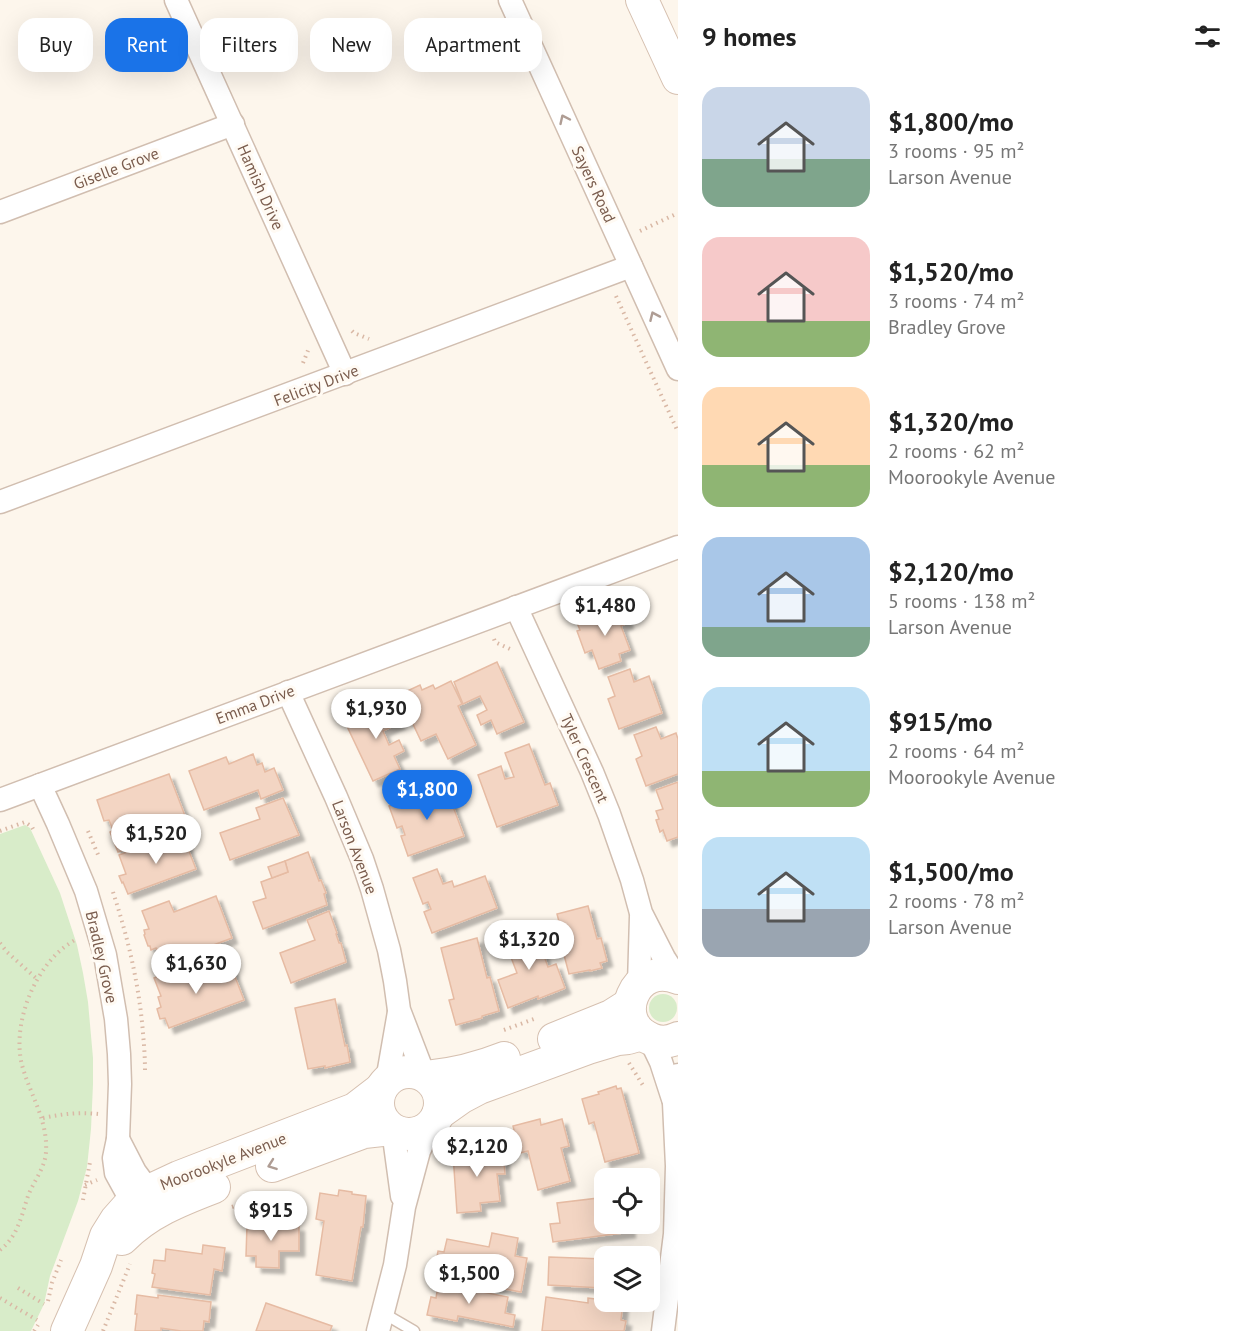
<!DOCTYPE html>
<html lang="en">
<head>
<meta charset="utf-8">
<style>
  body { margin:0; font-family:"PT Sans",sans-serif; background:#f6f6f6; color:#222; height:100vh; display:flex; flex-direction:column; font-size:22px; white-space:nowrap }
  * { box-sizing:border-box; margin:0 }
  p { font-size:20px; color:#767676 }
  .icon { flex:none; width:33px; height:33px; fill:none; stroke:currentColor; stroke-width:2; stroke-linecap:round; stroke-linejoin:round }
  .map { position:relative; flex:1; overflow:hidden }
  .sheet { display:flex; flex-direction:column; background:#fff; width:570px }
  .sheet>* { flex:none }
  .hud { position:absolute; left:18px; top:18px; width:570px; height:54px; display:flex; gap:12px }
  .tools { position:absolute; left:594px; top:1168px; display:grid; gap:12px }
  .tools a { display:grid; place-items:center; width:66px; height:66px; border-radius:12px; background:#fff; box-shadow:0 6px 24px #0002; font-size:30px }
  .price { position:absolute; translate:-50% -51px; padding:0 14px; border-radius:21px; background:#fff; color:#222; font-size:20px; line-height:39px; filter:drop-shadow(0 2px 3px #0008) }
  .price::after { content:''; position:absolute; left:50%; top:36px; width:18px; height:14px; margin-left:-9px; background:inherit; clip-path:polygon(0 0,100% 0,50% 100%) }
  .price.on { background:#1a73e8; color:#fff }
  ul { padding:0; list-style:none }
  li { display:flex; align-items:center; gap:18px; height:150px; padding:0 24px }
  li span { display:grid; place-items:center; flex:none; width:168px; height:120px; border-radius:18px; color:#555 }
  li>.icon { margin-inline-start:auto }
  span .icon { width:72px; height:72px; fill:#fffc; stroke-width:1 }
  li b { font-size:26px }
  h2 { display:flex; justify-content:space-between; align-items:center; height:72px; padding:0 24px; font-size:26px }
  .pill { padding:0 21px; border-radius:18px; background:#fff; box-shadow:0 6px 24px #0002; font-size:21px; line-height:54px }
  .pill.on { background:#1a73e8; color:#fff }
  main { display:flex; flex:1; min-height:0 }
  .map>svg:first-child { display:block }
  .green { fill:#d8ecc9 }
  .building { fill:#f3d5c3; stroke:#e6bba3; stroke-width:1.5; filter:url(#shadow) }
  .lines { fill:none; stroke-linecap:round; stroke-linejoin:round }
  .lane-casing { stroke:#d1beb0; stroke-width:13 }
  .street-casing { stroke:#d1beb0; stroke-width:25 }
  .secondary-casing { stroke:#d6c0b0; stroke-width:34 }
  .path { stroke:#d9b8a5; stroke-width:4; stroke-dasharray:1.5 4.5; stroke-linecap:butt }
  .lane { stroke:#fff; stroke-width:10 }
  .street { stroke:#fff; stroke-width:22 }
  .secondary { stroke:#fff; stroke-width:32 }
  .oneway { stroke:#af9d94 }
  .labels { text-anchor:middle; stroke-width:6; stroke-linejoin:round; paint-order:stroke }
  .street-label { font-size:16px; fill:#7a5c4d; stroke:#fffaf3 }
</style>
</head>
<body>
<main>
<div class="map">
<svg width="678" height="1331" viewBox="0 0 678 1331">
  <defs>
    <filter id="shadow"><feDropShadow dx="5.5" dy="5.5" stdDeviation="1.5" flood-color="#0004"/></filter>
  </defs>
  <rect width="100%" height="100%" fill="#fdf6ec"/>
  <!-- green -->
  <g class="green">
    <path d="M25 825 30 828 60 893 77 945 83 973 88 1002 93 1058V1084L91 1129 87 1167 78 1201 50 1276 44 1304 31 1331H0V834Z"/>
    <circle cx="663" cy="1008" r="14"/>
  </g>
  <!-- building -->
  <g class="building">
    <path d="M622 606 628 623 621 626 630 650 619 654 621 661 599 669 592 650 585 653 577 631 580 630 577 623Z"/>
    <path d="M497 662 524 722 497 734 491 720 481 725 477 715 487 710 480 696 463 704 454 682Z"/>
    <path d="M630 669 634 682 649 676 662 713 619 729 608 699 615 696 608 677Z"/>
    <path d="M451 681 462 704 458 706 476 745 448 759 436 734 421 741 411 720 408 721 401 706 399 707 397 701 409 695 407 691 420 685 422 690 433 685 435 689Z"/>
    <path d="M390 702 400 723 383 731 389 745 399 740 404 751 394 756 400 769 373 781 345 722 353 718 351 715 362 710 364 714Z"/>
    <path d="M656 727 661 739 676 733 678 739V774L646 786 636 759 642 756 634 735Z"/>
    <path d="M529 744 545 785 550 783 558 805 497 827 478 775 501 766 505 779 514 777 505 753Z"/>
    <path d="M253 754 257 765 262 763 265 772 274 768 283 790 261 799 258 790 204 810 189 771 226 757 229 764Z"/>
    <path d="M169 774 187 821 157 832 151 818 132 825 139 845 118 852 110 832 113 830 109 820 104 821 97 800Z"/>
    <path d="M678 782V837L667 841 663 830 660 832 656 820 659 819 656 811 663 809 656 790Z"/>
    <path d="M445 785 464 836 408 856 401 836 405 835 402 826 397 828 389 806Z"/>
    <path d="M283 798 299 835 230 860 220 833 260 819 256 808Z"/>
    <path d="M183 836 196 869 128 894 123 882 122 883 119 876 126 874 119 855 141 847 143 851Z"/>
    <path d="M308 852 319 881 321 880 326 893 324 894 327 905 263 929 253 902 266 898 261 882 288 872 285 861Z"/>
    <path d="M285 861 288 872 272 878 268 867Z"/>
    <path d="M437 869 443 884 452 881 454 887 485 876 497 908 432 933 424 912 431 909 428 902 423 904 413 878Z"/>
    <path d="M216 896 232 938 163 964 156 948 151 950 150 946H148L144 935 145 934 144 930 149 929 142 911 169 901 174 912Z"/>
    <path d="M588 906 597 939 601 938 607 961 600 963 602 968 590 971V970L569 974 563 951 570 949 566 932 562 933 557 914Z"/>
    <path d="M329 911 337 933 336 934 339 943H341L346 962 291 983 280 953 315 940 307 920Z"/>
    <path d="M534 928 548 967 556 964 565 988 563 989 538 999V996L508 1008 498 980 517 973 504 939Z"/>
    <path d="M477 938 487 978 490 977 499 1011 482 1016V1018L456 1025 449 1000 454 999 441 948Z"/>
    <path d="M216 966 219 974 232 969 244 1000 169 1028 165 1018 160 1019 157 1009 161 1007 158 997 161 996 154 978 176 970 180 980Z"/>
    <path d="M335 999 345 1046 347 1045 350 1062 325 1068V1066L308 1069 295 1008Z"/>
    <path d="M616 1086 617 1089 621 1088 639 1153 605 1162 594 1122 589 1124 582 1099 599 1094 598 1092Z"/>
    <path d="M540 1119 541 1125 562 1119 569 1146 561 1148 570 1181 538 1190 528 1151 520 1153 513 1126Z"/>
    <path d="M485 1146 486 1153 503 1151 505 1174H497L500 1201 480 1203 481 1211 457 1213 453 1154 465 1153V1150L477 1149 476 1147Z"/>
    <path d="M339 1190 352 1192V1194L366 1196 363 1227H361L352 1281 316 1275 324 1221 316 1219 320 1193 338 1196Z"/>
    <path d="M604 1191V1224H636L629 1226 630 1232 553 1242 550 1224 560 1223 557 1203 598 1198 597 1192Z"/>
    <path d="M256 1219 280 1221V1226H299V1251H279V1268L256 1267V1256H246L247 1225 256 1226Z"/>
    <path d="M492 1233 518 1238 515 1256 527 1258 521 1292 468 1282V1284L440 1279 444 1262 436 1261 438 1251 444 1252 447 1239 489 1247Z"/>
    <path d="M203 1245 225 1248 222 1271 214 1269 210 1295 152 1287 155 1274 152 1273 154 1260 165 1261 166 1249 202 1254Z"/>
    <path d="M549 1257 604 1259V1293L602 1292V1288L548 1285Z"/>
    <path d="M439 1279 463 1284 462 1288 508 1297 505 1313 515 1315 513 1327 458 1316 457 1321 427 1315 431 1297 436 1298Z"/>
    <path d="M137 1295 158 1298V1295L211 1302 209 1322 204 1321 203 1331H181L161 1328V1331H135L137 1314H135Z"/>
    <path d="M546 1297 588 1303V1298L604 1300V1302H623L621 1320 626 1321 624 1331H542Z"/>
    <path d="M266 1303 332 1326 330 1331H256Z"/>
  </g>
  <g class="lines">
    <defs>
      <path id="lane" d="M383 1313 414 1331"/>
      <g id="street">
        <path d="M176 0 345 374"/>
        <path d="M510 0 678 369"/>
        <path d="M0 212 233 124"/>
        <path d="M0 502 631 266"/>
        <path d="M516 607 592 772 609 814 632 880 641 913 664 958 676 977"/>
        <path d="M288 692 336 797 362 859 372 889 389 950 395 981 399 1010 424 1075"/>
        <path d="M40 785 58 824 86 891 105 955 116 1019 119 1054 120 1084 118 1139 114 1158 116 1173 132 1202 143 1209"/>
        <path d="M0 800 678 547"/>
        <path d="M639 984 641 917"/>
        <path d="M650 1039 661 1062 673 1099"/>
        <path d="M387 1081 399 1012"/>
        <path d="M393 1130 402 1196"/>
        <path d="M118 1139 135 1172 149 1191 151 1204"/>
        <path d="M378 1331 395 1265 404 1207 419 1151 430 1127"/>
        <path d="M663 1331 675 1234 677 1166 674 1103 678 1075"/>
      </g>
      <g id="secondary">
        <path d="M642 0 678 78"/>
        <path d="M678 978C634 960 610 1022 651 1039 660 1043 670 1042 678 1038"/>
        <path d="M554 1039 611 1016 630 1004"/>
        <circle cx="409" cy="1103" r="31"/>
        <path d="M427 1077C454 1074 479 1068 504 1058"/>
        <path d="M438 1114 462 1097 479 1088 588 1048 618 1039 628 1038 642 1034"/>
        <path d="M272 1166 364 1132 391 1129"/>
        <path d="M122 1239C147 1213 180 1200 214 1187"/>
        <path d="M67 1331 96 1266 106 1236 116 1220 132 1202 149 1191 179 1177 355 1109 381 1089"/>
      </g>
    </defs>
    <!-- lane casing -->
    <use href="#lane" class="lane-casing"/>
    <!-- street casing -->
    <use href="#street" class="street-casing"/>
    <!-- secondary casing -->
    <use href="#secondary" class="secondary-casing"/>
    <!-- path -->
    <g class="path">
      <path d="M640 231 678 213"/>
      <path d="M616 296 678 432"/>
      <path d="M352 331 354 333 369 339"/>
      <path d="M303 363 309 348"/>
      <path d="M494 639 495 642 510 649"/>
      <path d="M0 831 25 822 32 827 33 829"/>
      <path d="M88 831 99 857"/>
      <path d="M113 892C128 938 139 984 143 1033 144 1045 145 1057 145 1070"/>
      <path d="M0 943 7 952 37 979"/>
      <path d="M504 1030 534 1019"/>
      <path d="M629 1063 644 1087"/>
      <path d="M43 1118C62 1114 79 1112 98 1114"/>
      <path d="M85 1185 97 1180"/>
      <path d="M83 1200 90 1162"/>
      <path d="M232 1207 270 1193"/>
      <path d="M0 1250C17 1237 21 1218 27 1199 32 1183 45 1169 46 1152 48 1120 30 1095 22 1065 11 1022 37 959 77 939"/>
      <path d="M18 1288 44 1304"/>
      <path d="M0 1298 37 1320"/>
      <path d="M48 1301 52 1283 61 1260"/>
      <path d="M34 1331 38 1325"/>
      <path d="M103 1331 130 1264"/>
    </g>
    <!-- lane -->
    <use href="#lane" class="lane"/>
    <!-- street -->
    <use href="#street" class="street"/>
    <!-- secondary -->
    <use href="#secondary" class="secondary"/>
  </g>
  <!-- one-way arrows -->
  <defs><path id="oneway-chevron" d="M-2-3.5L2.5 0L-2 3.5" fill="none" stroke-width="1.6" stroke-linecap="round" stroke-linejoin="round" transform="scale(1.5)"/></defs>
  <g class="oneway">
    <use href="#oneway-chevron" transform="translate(564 119) rotate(-115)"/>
    <use href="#oneway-chevron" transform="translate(654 316) rotate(-114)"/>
    <use href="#oneway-chevron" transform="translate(272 1165) rotate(160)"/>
  </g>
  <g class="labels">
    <!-- street labels -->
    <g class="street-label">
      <text transform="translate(116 168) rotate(-21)" y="6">Giselle Grove</text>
      <text transform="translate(594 184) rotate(65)" y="6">Sayers Road</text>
      <text transform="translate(261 187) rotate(66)" y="6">Hamish Drive</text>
      <text transform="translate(316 385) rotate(-21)" y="6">Felicity Drive</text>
      <text transform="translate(255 704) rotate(-21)" y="6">Emma Drive</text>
      <text transform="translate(585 758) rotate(66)" y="6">Tyler Crescent</text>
      <text transform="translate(355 847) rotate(69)" y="6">Larson Avenue</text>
      <text transform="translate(102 957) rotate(77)" y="6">Bradley Grove</text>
      <text transform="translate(223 1161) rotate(-21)" y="6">Moorookyle Avenue</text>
    </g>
  </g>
</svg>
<div class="tools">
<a><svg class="icon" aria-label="locate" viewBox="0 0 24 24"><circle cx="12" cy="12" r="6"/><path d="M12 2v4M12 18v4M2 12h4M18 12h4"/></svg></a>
<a><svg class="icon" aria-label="layers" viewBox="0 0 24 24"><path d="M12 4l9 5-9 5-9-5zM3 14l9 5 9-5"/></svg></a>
</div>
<b class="price" style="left:605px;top:637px">$1,480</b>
<b class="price" style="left:376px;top:740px">$1,930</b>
<b class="price on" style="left:427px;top:821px">$1,800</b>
<b class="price" style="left:156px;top:865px">$1,520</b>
<b class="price" style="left:529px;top:971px">$1,320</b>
<b class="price" style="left:196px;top:995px">$1,630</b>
<b class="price" style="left:477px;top:1178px">$2,120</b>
<b class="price" style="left:271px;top:1242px">$915</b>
<b class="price" style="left:469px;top:1305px">$1,500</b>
<div class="hud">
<a class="pill">Buy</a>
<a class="pill on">Rent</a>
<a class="pill">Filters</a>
<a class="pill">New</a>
<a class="pill">Apartment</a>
</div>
</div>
<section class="sheet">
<h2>9 homes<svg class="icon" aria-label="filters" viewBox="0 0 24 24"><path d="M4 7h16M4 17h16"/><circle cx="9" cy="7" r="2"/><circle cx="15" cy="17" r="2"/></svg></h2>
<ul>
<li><span style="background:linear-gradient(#c9d6e8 60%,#7fa58c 0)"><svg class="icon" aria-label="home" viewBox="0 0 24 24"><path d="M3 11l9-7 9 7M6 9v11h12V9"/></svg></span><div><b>$1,800/mo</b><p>3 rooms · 95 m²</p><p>Larson Avenue</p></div></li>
<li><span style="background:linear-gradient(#f6c9c9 70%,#8fb573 0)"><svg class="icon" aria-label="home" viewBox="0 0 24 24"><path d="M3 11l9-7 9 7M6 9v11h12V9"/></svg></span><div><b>$1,520/mo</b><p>3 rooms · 74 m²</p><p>Bradley Grove</p></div></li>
<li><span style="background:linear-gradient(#ffd9b3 65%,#8fb573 0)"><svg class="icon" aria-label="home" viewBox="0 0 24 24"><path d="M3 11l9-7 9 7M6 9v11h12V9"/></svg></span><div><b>$1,320/mo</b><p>2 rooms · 62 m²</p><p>Moorookyle Avenue</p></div></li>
<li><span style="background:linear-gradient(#a9c7e8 75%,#7fa58c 0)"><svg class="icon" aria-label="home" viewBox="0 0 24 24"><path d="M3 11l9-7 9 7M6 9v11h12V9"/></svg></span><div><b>$2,120/mo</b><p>5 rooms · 138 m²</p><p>Larson Avenue</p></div></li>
<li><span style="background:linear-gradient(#bfe0f5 70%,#8fb573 0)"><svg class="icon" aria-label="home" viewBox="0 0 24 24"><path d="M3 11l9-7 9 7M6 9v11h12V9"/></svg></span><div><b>$915/mo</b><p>2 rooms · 64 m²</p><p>Moorookyle Avenue</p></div></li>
<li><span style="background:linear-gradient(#bfe0f5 60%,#9aa5b1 0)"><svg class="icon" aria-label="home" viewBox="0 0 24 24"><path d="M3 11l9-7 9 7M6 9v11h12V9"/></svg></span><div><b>$1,500/mo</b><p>2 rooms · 78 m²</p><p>Larson Avenue</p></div></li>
</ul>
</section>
</main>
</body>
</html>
